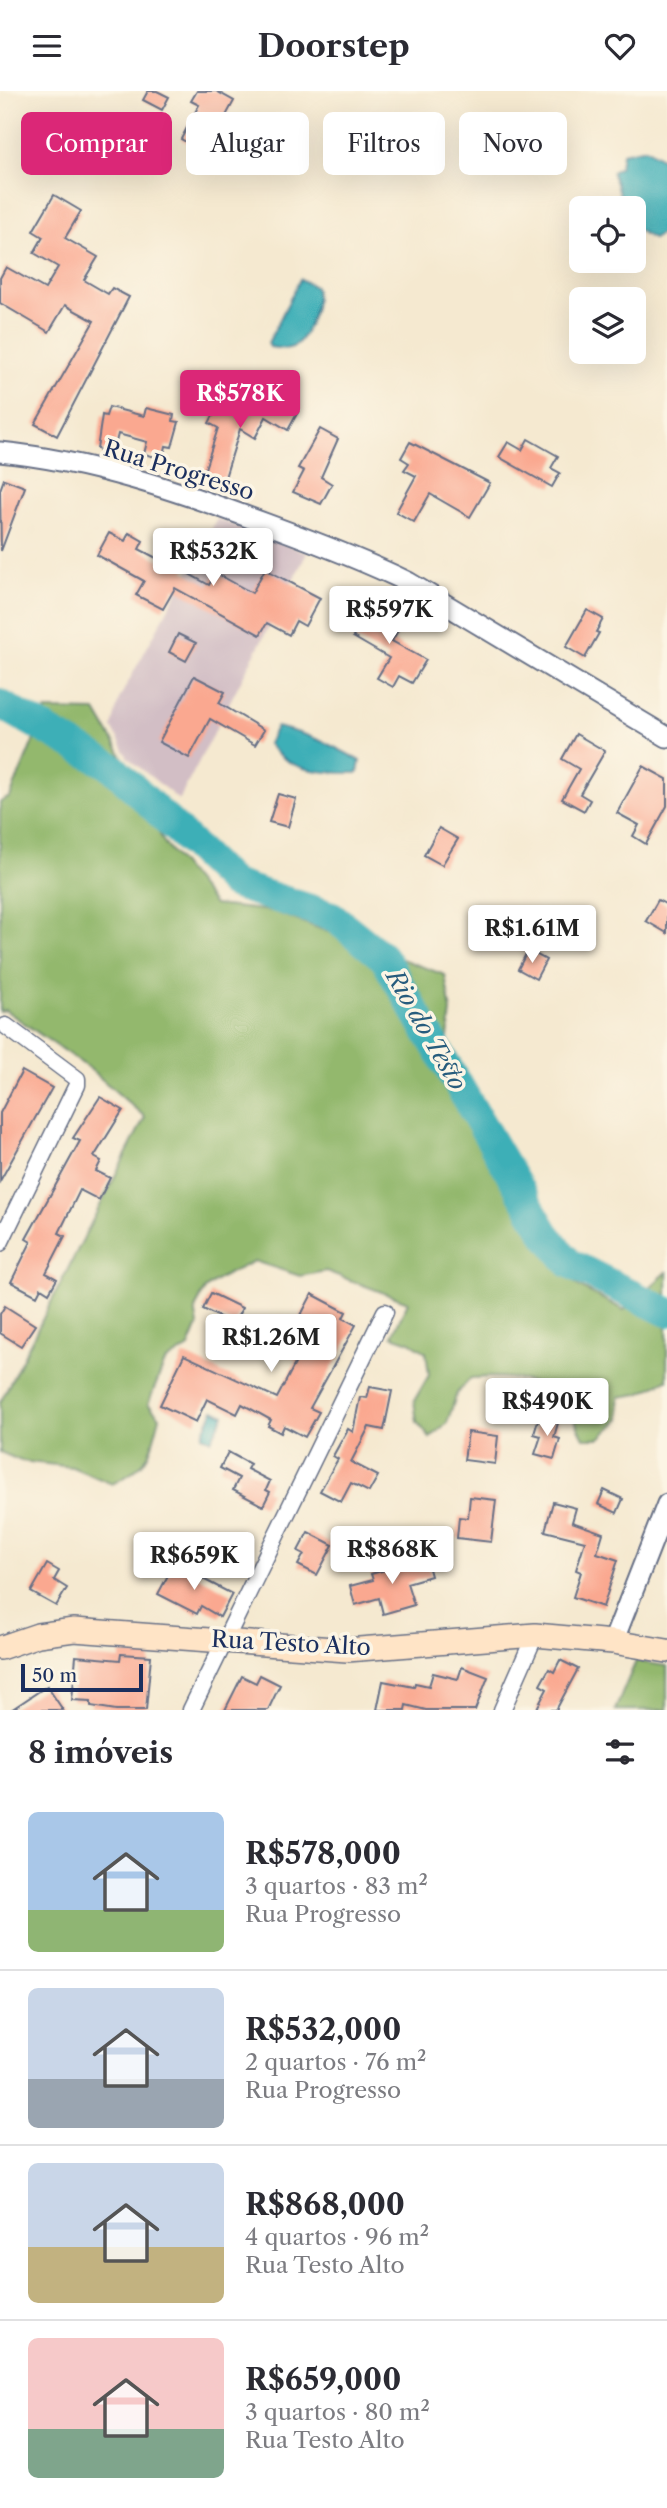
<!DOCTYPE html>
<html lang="pt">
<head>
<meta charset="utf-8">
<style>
  body { margin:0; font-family:"Libre Caslon Text",serif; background:#f2f2f3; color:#2b2b33; height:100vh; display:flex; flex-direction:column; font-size:26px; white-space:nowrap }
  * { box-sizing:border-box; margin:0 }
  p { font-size:23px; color:#7c7c81 }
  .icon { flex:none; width:38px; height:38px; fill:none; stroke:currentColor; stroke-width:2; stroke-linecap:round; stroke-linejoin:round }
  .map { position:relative; height:1619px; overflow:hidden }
  .sheet { display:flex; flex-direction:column; background:#fff; flex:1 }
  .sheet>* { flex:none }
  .top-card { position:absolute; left:21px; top:21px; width:626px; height:63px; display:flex; gap:14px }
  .controls { position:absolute; left:569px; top:105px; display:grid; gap:14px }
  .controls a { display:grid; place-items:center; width:77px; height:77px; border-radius:10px; background:#fff; box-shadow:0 7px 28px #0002; font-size:35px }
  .scale { position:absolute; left:21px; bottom:18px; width:122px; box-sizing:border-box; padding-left:7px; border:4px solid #1b2f5e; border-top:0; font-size:19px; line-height:24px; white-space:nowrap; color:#1b2f5e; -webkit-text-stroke:5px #fcf5e5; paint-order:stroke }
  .price { position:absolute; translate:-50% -60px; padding:0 16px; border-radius:7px; background:#fff; color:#222; font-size:23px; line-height:46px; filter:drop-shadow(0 2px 4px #0008) }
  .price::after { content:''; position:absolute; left:50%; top:42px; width:21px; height:16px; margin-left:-10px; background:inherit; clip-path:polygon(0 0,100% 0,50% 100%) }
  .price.selected { background:#db2777; color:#fff }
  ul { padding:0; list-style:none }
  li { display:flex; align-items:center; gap:21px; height:175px; padding:0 28px }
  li+li { border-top:2px solid #e1e1e2 }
  li span { display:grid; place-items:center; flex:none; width:196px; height:140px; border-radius:10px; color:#555 }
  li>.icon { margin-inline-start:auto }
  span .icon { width:84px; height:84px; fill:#fffc; stroke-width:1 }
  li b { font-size:30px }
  h2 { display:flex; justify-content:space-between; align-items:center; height:84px; padding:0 28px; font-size:30px }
  .tag { padding:0 24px; border-radius:10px; background:#fff; box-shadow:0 7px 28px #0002; font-size:24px; line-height:63px }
  .tag.selected { background:#db2777; color:#fff }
  header { display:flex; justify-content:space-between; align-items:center; height:91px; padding:0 28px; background:#fff; font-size:32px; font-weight:700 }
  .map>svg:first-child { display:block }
  .industrial { fill:#d2bec5 }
  .forest { fill:#93b86d; stroke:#577466; stroke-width:2 }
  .water { fill:#3eafb7; stroke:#2c6f8a; stroke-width:2 }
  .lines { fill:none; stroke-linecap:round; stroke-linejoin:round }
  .river { stroke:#3eafb7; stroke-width:30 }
  .building { fill:#faa890 }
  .minor-casing { stroke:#677086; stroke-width:19 }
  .tertiary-casing { stroke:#677086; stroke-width:23 }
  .secondary-casing { stroke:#677086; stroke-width:26 }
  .minor { stroke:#fff; stroke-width:16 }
  .tertiary { stroke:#fff; stroke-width:19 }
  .secondary { stroke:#ffe4c6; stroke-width:23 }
  .labels { text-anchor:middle; stroke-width:7; stroke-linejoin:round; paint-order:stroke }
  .street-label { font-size:23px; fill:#1b2f5e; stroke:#fcf5e5 }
  .water-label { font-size:24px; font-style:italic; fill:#275c7d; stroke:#fcf5e5 }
</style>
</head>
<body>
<header><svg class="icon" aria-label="menu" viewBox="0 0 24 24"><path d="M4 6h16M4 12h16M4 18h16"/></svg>Doorstep<svg class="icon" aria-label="heart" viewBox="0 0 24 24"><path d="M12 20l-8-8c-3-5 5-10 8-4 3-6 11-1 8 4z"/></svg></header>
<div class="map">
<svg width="667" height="1619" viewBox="0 0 667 1619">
  <rect width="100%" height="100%" fill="#fcf5e5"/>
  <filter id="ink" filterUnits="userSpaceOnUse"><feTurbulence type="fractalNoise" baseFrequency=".0143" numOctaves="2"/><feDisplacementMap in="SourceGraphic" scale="14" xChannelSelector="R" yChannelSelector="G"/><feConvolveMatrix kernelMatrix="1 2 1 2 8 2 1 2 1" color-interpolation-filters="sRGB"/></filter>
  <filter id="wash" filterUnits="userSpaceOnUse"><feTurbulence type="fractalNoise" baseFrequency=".00686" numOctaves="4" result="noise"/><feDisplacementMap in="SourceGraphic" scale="28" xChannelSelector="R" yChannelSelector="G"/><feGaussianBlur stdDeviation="1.57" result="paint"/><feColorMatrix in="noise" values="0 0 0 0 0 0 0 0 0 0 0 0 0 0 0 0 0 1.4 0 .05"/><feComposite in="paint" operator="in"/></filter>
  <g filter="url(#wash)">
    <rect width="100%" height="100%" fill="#f5e9d0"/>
    <!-- industrial -->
    <path class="industrial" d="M217 428 307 462 179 709 128 667 112 636 119 608Z"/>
    <!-- forest -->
    <g class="forest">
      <path d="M46 619 96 620 118 658 163 750 214 814 272 820 445 884 451 920 443 990 536 1151 580 1196 624 1219 667 1181V1289L639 1303 619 1306 620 1328 600 1347H584C576 1332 567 1311 553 1301 532 1286 495 1285 471 1287L457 1302 447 1332 430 1347 417 1331 414 1310 429 1284 426 1261 410 1251 392 1245 408 1211 326 1180 300 1185 254 1170 220 1187 205 1198 195 1218 198 1234 189 1256 165 1271 148 1313 160 1326C149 1365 150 1375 112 1393L72 1376 21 1370 0 1361V1312L145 1026 90 978 5 919 0 921V711L10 706Z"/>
      <path d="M636 1570 667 1575V1619H615Z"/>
    </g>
    <!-- water -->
    <g class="water">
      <path d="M646 57 664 69 667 79V139L653 148 634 137V117H624L612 81 620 76 622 62Z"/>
      <path d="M300 188 315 196C320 211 308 242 297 253 290 260 278 257 270 256L268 252Z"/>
      <path d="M276 636C306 642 335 655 360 670L358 682C323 682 291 682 268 653Z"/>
      <path d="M214 1319 224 1324 211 1349 202 1344Z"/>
    </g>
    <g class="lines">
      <!-- river -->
      <path class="river" d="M0 613 112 676 233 793 332 825 384 867 545 1142 569 1172 667 1221"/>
    </g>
    <g id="blocks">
      <!-- building -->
      <g class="building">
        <path d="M148 0H157L169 6 162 19 143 9Z"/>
        <path d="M197 0H216L234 10 206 62 181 48 199 14 191 10Z"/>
        <path d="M54 104 81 120 65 147 98 166 84 189 108 203 112 197 129 206 57 345 35 333 94 230 65 214 49 241 0 212V187L6 176 45 198 58 176 34 162 43 146 33 140Z"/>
        <path d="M249 301 282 319 285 314 298 321 288 339 266 326 255 347 240 338 223 393 202 387 218 337 209 332 221 310 238 320Z"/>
        <path d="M109 316 144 325 146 317 174 324 173 330 179 331 172 356 166 355 163 368 144 363 147 351 118 343 113 363 97 358 102 324 106 325Z"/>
        <path d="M320 338 338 348 321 386 332 393 321 413 293 401 304 380 298 377Z"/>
        <path d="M528 348 558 365 551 377 560 382 552 396 499 366 508 351 522 359Z"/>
        <path d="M410 351 490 392 470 426 430 403 414 431 396 421 416 385 404 379 409 372 401 367Z"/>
        <path d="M4 388 25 396 1 460 0 399Z"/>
        <path d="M109 442 125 450 129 442 143 450 139 458 162 470 171 460 189 470 184 480 209 494 216 482 252 502 265 478 320 507 305 535 296 530 289 544 267 532 260 544 175 497 163 518 136 504 144 490 97 464Z"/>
        <path d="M371 515 404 529 392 550 426 569 412 592 399 585 393 596 377 587 389 567 353 546Z"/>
        <path d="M587 519 603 528 596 541 599 542 585 567 566 556Z"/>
        <path d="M178 543 196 552 186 570 169 561Z"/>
        <path d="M194 585 225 601 219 612 264 639 255 654 210 628 189 667 159 651Z"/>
        <path d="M576 643 605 660 580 703 590 709 584 720 562 708 579 678 562 668Z"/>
        <path d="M643 675 667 688V715L646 753 633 745 639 734 617 722Z"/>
        <path d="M278 703 296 708 288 736 269 731Z"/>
        <path d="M439 737 458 748 442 774 424 764Z"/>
        <path d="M658 809 667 814V842L646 830Z"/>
        <path d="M528 859 546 869 536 888 518 878Z"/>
        <path d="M22 980 52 997 0 1090V1022Z"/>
        <path d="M100 1006 123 1019 94 1066 101 1070 96 1080 110 1087 99 1109 80 1099 59 1142 65 1145 46 1182 57 1188 49 1202 41 1197 37 1205 11 1191 31 1151 26 1148 80 1050 73 1047Z"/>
        <path d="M211 1202 242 1217 234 1233 203 1218Z"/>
        <path d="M312 1203 346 1221 343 1227 356 1234 310 1317 319 1321 305 1346 284 1335 281 1342 268 1335 271 1329 242 1313 237 1323 207 1308 196 1331 160 1314 184 1264 277 1307 297 1269 277 1258 287 1238 292 1241Z"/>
        <path d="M5 1215 35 1234 21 1255 0 1242V1223Z"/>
        <path d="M370 1296 392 1300 384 1339 369 1336 351 1371 378 1385 369 1401 351 1392 341 1411 320 1400 338 1368 333 1365 348 1338 353 1341 360 1306 367 1307Z"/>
        <path d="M539 1326 558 1332 554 1346 560 1348 554 1368 535 1363 541 1345 534 1343Z"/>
        <path d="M468 1341 498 1345 495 1373 464 1369Z"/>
        <path d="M228 1361 250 1373 247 1378 270 1390 266 1399 270 1401 263 1415 233 1399 239 1387 220 1377Z"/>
        <path d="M604 1399 623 1408 617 1422 598 1413Z"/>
        <path d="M470 1406 496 1409 491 1451 457 1447 459 1426 468 1427Z"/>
        <path d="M553 1411 576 1417 572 1431 603 1442 597 1462 618 1469 603 1516 573 1506 581 1481 576 1479 585 1450 545 1440Z"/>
        <path d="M308 1441 333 1454 317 1484 298 1474 304 1463 298 1460Z"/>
        <path d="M213 1446 238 1458 230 1474 205 1462Z"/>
        <path d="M426 1467 431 1485 407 1492 414 1514 383 1523 379 1507 355 1514 350 1495 373 1489 371 1483Z"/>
        <path d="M47 1473 59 1480 54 1489 67 1497 56 1515 31 1501Z"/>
        <path d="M174 1473 232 1503 220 1526 201 1515 197 1523 158 1503Z"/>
        <path d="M121 1563 151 1565 146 1619H116L91 1615V1610L72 1609 76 1565 120 1569Z"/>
        <path d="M560 1569 578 1578 556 1619H536L547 1598 540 1594 549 1578 554 1581Z"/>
        <path d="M462 1576 488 1586 475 1619H426L406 1614 405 1619H377L383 1590 414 1596 415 1592 429 1595 433 1582 458 1588Z"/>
        <path d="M260 1584 280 1594 268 1619H225L242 1585 256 1592Z"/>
        <path d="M47 1595 63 1619H11Z"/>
      </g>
    </g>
  </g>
  <g filter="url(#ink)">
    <use href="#blocks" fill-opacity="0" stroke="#677086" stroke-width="2"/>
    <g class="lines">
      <defs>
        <g id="minor">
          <path d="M0 1152 77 994V988L6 935"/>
          <path d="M191 1619 385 1221"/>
          <path d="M502 1619 535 1544"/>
        </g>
        <g id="tertiary">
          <path d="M0 361C91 370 179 400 264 432 313 450 361 468 408 491L667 646"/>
          <path d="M613 1551 667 1413"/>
        </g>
        <path id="secondary" d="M0 1557 38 1544 74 1539 347 1559 535 1544 613 1551 667 1560"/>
      </defs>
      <!-- minor casing -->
      <use href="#minor" class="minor-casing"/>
      <!-- tertiary casing -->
      <use href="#tertiary" class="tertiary-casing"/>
      <!-- secondary casing -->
      <use href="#secondary" class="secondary-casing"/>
      <!-- minor -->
      <use href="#minor" class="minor"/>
      <!-- tertiary -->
      <use href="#tertiary" class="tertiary"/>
      <!-- secondary -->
      <use href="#secondary" class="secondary"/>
    </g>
  </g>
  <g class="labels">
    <!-- street labels -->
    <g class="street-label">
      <text transform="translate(179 379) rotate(17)" y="8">Rua Progresso</text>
      <text transform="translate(291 1552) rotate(3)" y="8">Rua Testo Alto</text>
    </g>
    <!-- water labels -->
    <g class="water-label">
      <text transform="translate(426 939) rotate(60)" y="8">Rio do Testo</text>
    </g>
  </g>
</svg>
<div class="controls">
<a><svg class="icon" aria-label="locate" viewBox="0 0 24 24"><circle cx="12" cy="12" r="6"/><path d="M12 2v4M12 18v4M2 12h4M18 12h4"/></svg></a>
<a><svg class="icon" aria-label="layers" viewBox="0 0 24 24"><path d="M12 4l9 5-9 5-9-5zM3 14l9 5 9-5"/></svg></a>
</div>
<div class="scale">50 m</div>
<b class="price selected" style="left:240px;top:339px">R$578K</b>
<b class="price" style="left:213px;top:497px">R$532K</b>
<b class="price" style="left:389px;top:555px">R$597K</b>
<b class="price" style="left:532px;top:874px">R$1.61M</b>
<b class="price" style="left:271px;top:1283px">R$1.26M</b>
<b class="price" style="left:547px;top:1347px">R$490K</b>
<b class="price" style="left:392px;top:1495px">R$868K</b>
<b class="price" style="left:194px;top:1501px">R$659K</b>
<div class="top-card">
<a class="tag selected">Comprar</a>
<a class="tag">Alugar</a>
<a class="tag">Filtros</a>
<a class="tag">Novo</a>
</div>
</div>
<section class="sheet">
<h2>8 imóveis<svg class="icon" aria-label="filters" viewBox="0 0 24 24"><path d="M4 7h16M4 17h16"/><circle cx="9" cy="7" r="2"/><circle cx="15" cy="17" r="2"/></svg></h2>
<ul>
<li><span style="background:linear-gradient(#a9c7e8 70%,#8fb573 0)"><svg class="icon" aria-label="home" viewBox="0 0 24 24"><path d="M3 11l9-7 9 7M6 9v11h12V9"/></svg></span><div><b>R$578,000</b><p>3 quartos · 83 m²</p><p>Rua Progresso</p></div></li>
<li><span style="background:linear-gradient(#c9d6e8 65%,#9aa5b1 0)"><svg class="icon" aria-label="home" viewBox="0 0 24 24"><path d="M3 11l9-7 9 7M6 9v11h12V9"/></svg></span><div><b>R$532,000</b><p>2 quartos · 76 m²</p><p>Rua Progresso</p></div></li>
<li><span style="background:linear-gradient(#c9d6e8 60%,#c2b280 0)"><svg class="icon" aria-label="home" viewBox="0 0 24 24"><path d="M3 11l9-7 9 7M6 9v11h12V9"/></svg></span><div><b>R$868,000</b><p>4 quartos · 96 m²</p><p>Rua Testo Alto</p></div></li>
<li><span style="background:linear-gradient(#f6c9c9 65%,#7fa58c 0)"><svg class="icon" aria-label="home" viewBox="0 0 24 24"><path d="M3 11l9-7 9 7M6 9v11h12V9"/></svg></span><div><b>R$659,000</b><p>3 quartos · 80 m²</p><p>Rua Testo Alto</p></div></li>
</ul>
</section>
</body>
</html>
